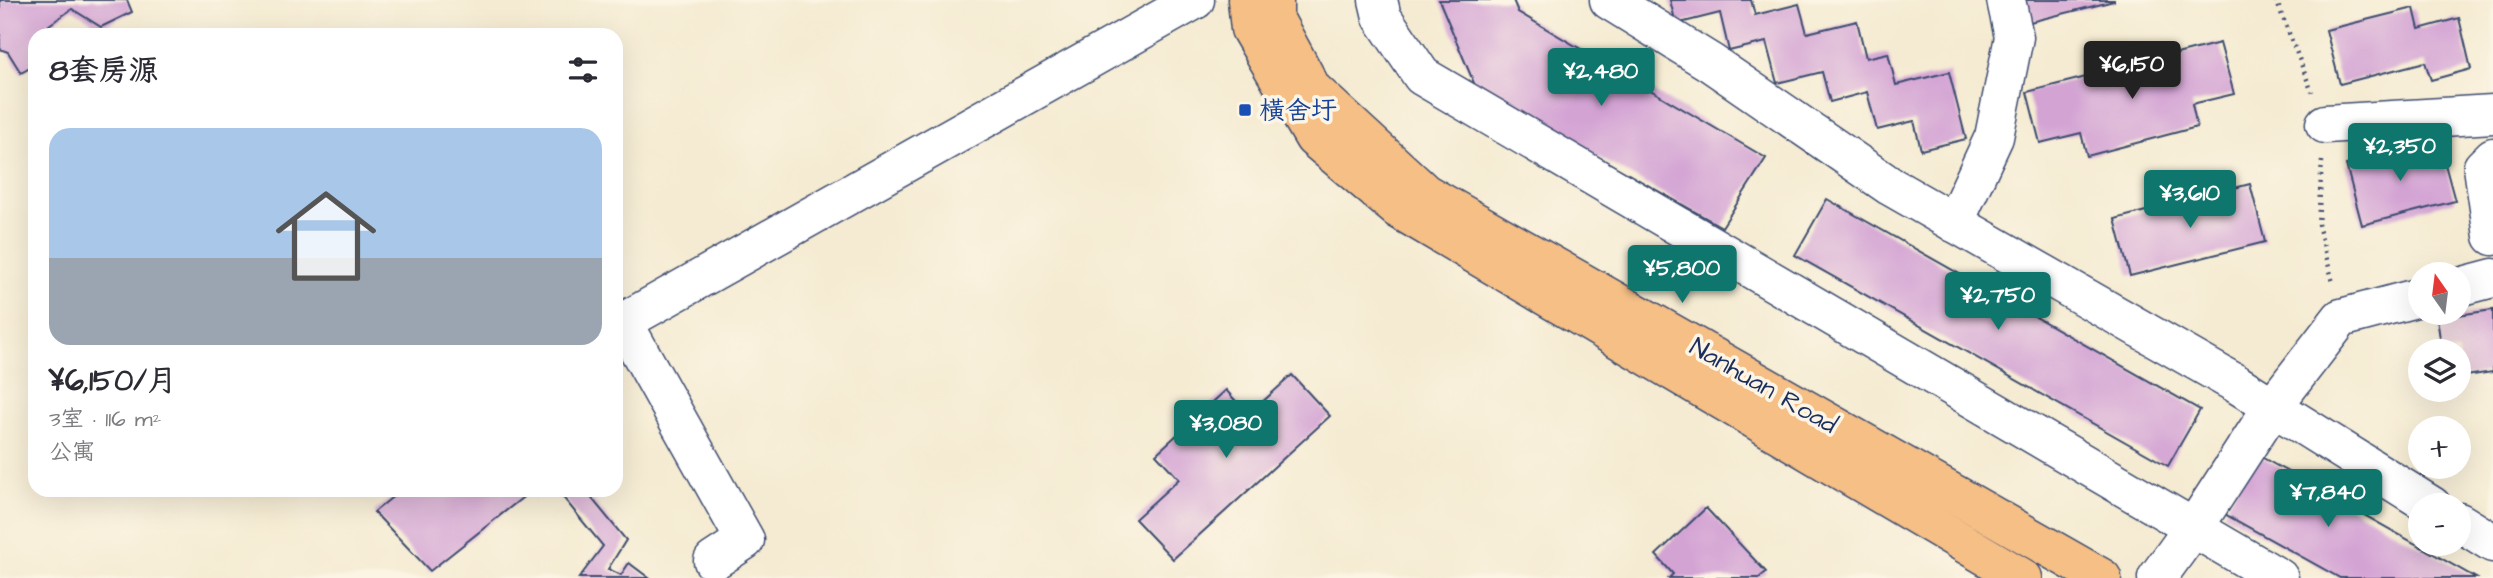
<!DOCTYPE html>
<html lang="zh">
<head>
<meta charset="utf-8">
<style>
  body { margin:0; font-family:"Architects Daughter","LXGW WenKai TC",sans-serif; background:#f2f2f3; color:#2b2b33; height:100vh; display:flex; flex-direction:column; font-size:26px; white-space:nowrap }
  * { box-sizing:border-box; margin:0 }
  p { font-size:23px; color:#7c7c81 }
  .icon { flex:none; width:38px; height:38px; fill:none; stroke:currentColor; stroke-width:2; stroke-linecap:round; stroke-linejoin:round }
  .map { position:relative; flex:1; overflow:hidden }
  .side { position:absolute; left:28px; top:28px; width:595px; height:469px; display:flex; flex-direction:column; background:#fff; border-radius:21px; box-shadow:0 7px 28px #0002 }
  .side>* { flex:none }
  .needle { width:46px; rotate:346deg }
  .fabs { position:absolute; left:2408px; top:262px; display:grid; gap:14px }
  .fabs a { display:grid; place-items:center; width:63px; height:63px; border-radius:50%; background:#fff; box-shadow:0 7px 28px #0002; font-size:35px }
  .price { position:absolute; translate:-50% -60px; padding:0 16px; border-radius:7px; background:#0f766e; color:#fff; font-size:23px; line-height:46px; filter:drop-shadow(0 2px 4px #0008) }
  .price::after { content:''; position:absolute; left:50%; top:42px; width:21px; height:16px; margin-left:-10px; background:inherit; clip-path:polygon(0 0,100% 0,50% 100%) }
  .price.current { background:#222; color:#fff }
  ul { padding:0; list-style:none }
  li { display:grid; align-content:center; gap:14px; height:371px; padding:0 21px }
  li span { display:grid; place-items:center; height:217px; border-radius:21px; color:#555 }
  li>.icon { margin-inline-start:auto }
  span .icon { width:126px; height:126px; fill:#fffc; stroke-width:1 }
  li b { font-size:30px }
  h2 { display:flex; justify-content:space-between; align-items:center; height:84px; padding:0 21px; font-size:30px }
  .map>svg:first-child { display:block }
  .building { fill:#d3a3d4 }
  .lines { fill:none; stroke-linecap:round; stroke-linejoin:round }
  .minor-casing { stroke:#3c4b6f; stroke-width:41 }
  .major-casing { stroke:#3c4b6f; stroke-width:41 }
  .path { stroke:#3c4b6f; stroke-width:4.5; stroke-dasharray:2 5; stroke-linecap:butt }
  .minor { stroke:#fff; stroke-width:38 }
  .major { stroke:#f5bf86; stroke-width:38 }
  .transit-dot { fill:#1a4fb4; stroke:#fcf5e5; stroke-width:2.5 }
  .labels { text-anchor:middle; stroke-width:7; stroke-linejoin:round; paint-order:stroke }
  .transit-label { font-size:26px; fill:#164399; stroke:#fcf5e5; text-anchor:start }
  .street-label { font-size:26px; fill:#1b2f5e; stroke:#fcf5e5 }
</style>
</head>
<body>
<div class="map">
<svg width="2493" height="578" viewBox="0 0 2493 578">
  <rect width="100%" height="100%" fill="#fcf5e5"/>
  <filter id="ink" filterUnits="userSpaceOnUse"><feTurbulence type="fractalNoise" baseFrequency=".0143" numOctaves="2"/><feDisplacementMap in="SourceGraphic" scale="14" xChannelSelector="R" yChannelSelector="G"/><feConvolveMatrix kernelMatrix="1 2 1 2 8 2 1 2 1" color-interpolation-filters="sRGB"/></filter>
  <filter id="wash" filterUnits="userSpaceOnUse"><feTurbulence type="fractalNoise" baseFrequency=".00686" numOctaves="4" result="noise"/><feDisplacementMap in="SourceGraphic" scale="28" xChannelSelector="R" yChannelSelector="G"/><feGaussianBlur stdDeviation="1.57" result="paint"/><feColorMatrix in="noise" values="0 0 0 0 0 0 0 0 0 0 0 0 0 0 0 0 0 1.4 0 .05"/><feComposite in="paint" operator="in"/></filter>
  <g filter="url(#wash)">
    <rect width="100%" height="100%" fill="#f5ebd2"/>
    <g id="blocks">
      <!-- building -->
      <g class="building">
        <path d="M0 0H127L132 12 101 27 72 9 49 25 47 35H35V65L21 73 8 52 0 49Z"/>
        <path d="M1439 0H1513L1518 12 1766 158 1722 227 1476 88Z"/>
        <path d="M1670 0H1751L1755 15 1799 4 1807 33 1857 21 1866 58 1888 53 1896 85 1949 72 1966 139 1921 150 1914 121 1877 130 1867 92 1830 102 1822 72 1777 83 1766 42 1729 51 1720 13 1676 24Z"/>
        <path d="M2024 0H2114V1L2030 22Z"/>
        <path d="M2414 8 2419 29 2459 18 2471 69 2431 80 2425 62 2340 84 2326 30Z"/>
        <path d="M2220 43 2234 94 2192 104 2197 127 2087 156 2081 133 2040 143 2027 92Z"/>
        <path d="M2439 142 2455 201 2362 225 2346 165Z"/>
        <path d="M2250 184 2265 242 2130 276 2115 219Z"/>
        <path d="M1827 199 2200 410 2168 466 1795 255Z"/>
        <path d="M2493 310V372L2459 377V352H2442L2437 318Z"/>
        <path d="M1292 375 1330 416 1173 559 1135 519 1179 479 1156 454 1226 390 1248 415Z"/>
        <path d="M2256 454 2476 578H2340L2223 513Z"/>
        <path d="M401 490H532L430 571 374 512Z"/>
        <path d="M557 490H585L626 540 608 569 621 575 629 563 649 578H579L603 546Z"/>
        <path d="M1706 508 1766 572 1759 578H1669L1673 574 1656 555Z"/>
      </g>
    </g>
  </g>
  <g filter="url(#ink)">
    <use href="#blocks" fill-opacity="0" stroke="#3c4b6f" stroke-width="2"/>
    <g class="lines">
      <defs>
        <g id="minor">
          <path d="M1378 0 1382 17 1422 76 2279 578"/>
          <path d="M1609 0 1711 63 1890 186 2235 383 2432 506"/>
          <path d="M2325 124 2493 114"/>
          <path d="M2493 157 2483 167 2493 236"/>
          <path d="M1954 223 1994 137 2014 37 2006 0"/>
          <path d="M2459 287 2493 278"/>
          <path d="M2459 522 2493 543"/>
          <path d="M713 561 745 540 623 322 1195 0"/>
          <path d="M2157 578 2199 520 2273 406 2341 318 2420 297"/>
        </g>
        <g id="major">
          <path d="M1247 0 1250 29 1314 138 1398 209 2023 578"/>
          <path d="M1274 0V18L1312 89 1425 193 2102 578"/>
        </g>
      </defs>
      <!-- minor casing -->
      <use href="#minor" class="minor-casing"/>
      <!-- major casing -->
      <use href="#major" class="major-casing"/>
      <!-- path -->
      <g class="path">
        <path d="M2276 0 2312 92"/>
        <path d="M2322 161 2318 224 2333 283"/>
      </g>
      <!-- minor -->
      <use href="#minor" class="minor"/>
      <!-- major -->
      <use href="#major" class="major"/>
    </g>
  </g>
  <!-- markers -->
  <rect class="transit-dot" x="1238" y="103" width="14" height="14" rx="3.5"/>
  <g class="labels">
    <!-- transit labels -->
    <g class="transit-label">
      <text x="1259" y="119">横舍圩</text>
    </g>
    <!-- street labels -->
    <g class="street-label">
      <text transform="translate(1764 385) rotate(30)" y="9">Nanhuan Road</text>
    </g>
  </g>
</svg>
<div class="fabs">
<a><svg class="needle" viewBox="-14 -14 28 28"><path d="M0-13l5 13h-10z" fill="#e53935"/><path d="M0 13l5-13h-10z" fill="#7c7c81"/></svg></a>
<a><svg class="icon" aria-label="layers" viewBox="0 0 24 24"><path d="M12 4l9 5-9 5-9-5zM3 14l9 5 9-5"/></svg></a>
<a>+</a>
<a>−</a>
</div>
<b class="price current" style="left:2132px;top:101px">¥6,150</b>
<b class="price" style="left:1601px;top:108px">¥2,480</b>
<b class="price" style="left:2400px;top:183px">¥2,350</b>
<b class="price" style="left:2190px;top:230px">¥3,610</b>
<b class="price" style="left:1682px;top:305px">¥5,800</b>
<b class="price" style="left:1998px;top:332px">¥2,750</b>
<b class="price" style="left:1226px;top:460px">¥3,080</b>
<b class="price" style="left:2328px;top:529px">¥7,840</b>
<section class="side">
<h2>8套房源<svg class="icon" aria-label="filters" viewBox="0 0 24 24"><path d="M4 7h16M4 17h16"/><circle cx="9" cy="7" r="2"/><circle cx="15" cy="17" r="2"/></svg></h2>
<ul>
<li><span style="background:linear-gradient(#a9c7e8 60%,#9aa5b1 0)"><svg class="icon" aria-label="home" viewBox="0 0 24 24"><path d="M3 11l9-7 9 7M6 9v11h12V9"/></svg></span><div><b>¥6,150/月</b><p>3室 · 116 m²</p><p>公寓</p></div></li>
</ul>
</section>
</div>
</body>
</html>
